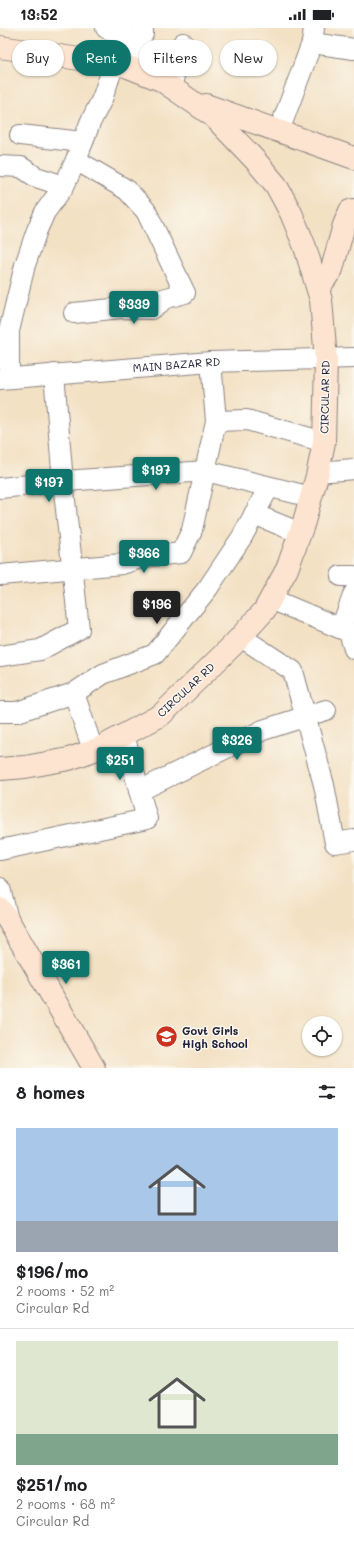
<!DOCTYPE html>
<html lang="en">
<head>
<meta charset="utf-8">
<style>
  body { margin:0; font-family:Mali,sans-serif; background:#f2f2f2; color:#202124; height:100vh; display:flex; flex-direction:column; font-size:15px; white-space:nowrap }
  * { box-sizing:border-box; margin:0 }
  p { font-size:13px; color:#757577 }
  .icon { flex:none; width:22px; height:22px; fill:none; stroke:currentColor; stroke-width:2; stroke-linecap:round; stroke-linejoin:round }
  .map { position:relative; height:1040px; overflow:hidden }
  .side { display:flex; flex-direction:column; background:#fff; flex:1 }
  .side>* { flex:none }
  .hud { position:absolute; left:12px; top:12px; width:330px; height:36px; display:flex; gap:8px }
  .controls { position:absolute; left:302px; top:988px; display:grid; gap:8px }
  .controls a { display:grid; place-items:center; width:40px; height:40px; border-radius:50%; background:#fff; box-shadow:0 1px 3px #0004; font-size:20px }
  .price { position:absolute; translate:-50% -34px; padding:0 9px; border-radius:4px; background:#0f766e; color:#fff; font-size:13px; line-height:26px; filter:drop-shadow(0 1px 2px #0008) }
  .price::after { content:''; position:absolute; left:50%; top:24px; width:12px; height:9px; margin-left:-6px; background:inherit; clip-path:polygon(0 0,100% 0,50% 100%) }
  .price.selected { background:#222; color:#fff }
  ul { padding:0; list-style:none }
  li { display:grid; align-content:center; gap:8px; height:212px; padding:0 16px }
  li+li { border-top:1px solid #e0e0e0 }
  li span { display:grid; place-items:center; height:124px; border-radius:0px; color:#555 }
  li>.icon { margin-inline-start:auto }
  span .icon { width:72px; height:72px; fill:#fffc; stroke-width:1 }
  li b { font-size:17px }
  h2 { display:flex; justify-content:space-between; align-items:center; height:48px; padding:0 16px; font-size:17px }
  .tag { padding:0 14px; border-radius:18px; background:#fff; box-shadow:0 1px 3px #0004; font-size:14px; line-height:36px }
  .tag.selected { background:#0f766e; color:#fff }
  .status { display:flex; justify-content:space-between; align-items:center; height:28px; padding:0 20px; background:#fff; direction:ltr }
  .status svg { height:11px; fill:currentColor }
  .map>svg:first-child { display:block }
  .lines { fill:none; stroke-linecap:round; stroke-linejoin:round }
  .street-casing { stroke:#8a8280; stroke-width:22 }
  .secondary-casing { stroke:#8a8280; stroke-width:24 }
  .street { stroke:#fff; stroke-width:20 }
  .secondary { stroke:#fde4d0; stroke-width:22 }
  .labels { text-anchor:middle; stroke-width:3; stroke-linejoin:round; paint-order:stroke }
  .street-label { font-size:11px; fill:#22223b; stroke:#fbf7ec }
  .poi-label { font-size:11px; font-weight:bold; fill:#22223b; stroke:#fbf7ec; text-anchor:start }
</style>
</head>
<body>
<div class="status"><b>13:52</b><svg viewBox="0 0 49 12"><path d="M0 12V9h3v3zM5 12V6h3v6zM10 12V3h3v9zM15 12V0h3v12zM26 1h20v11H26zM47 4h2v5h-2z"/></svg></div>
<div class="map">
<svg width="354" height="1040" viewBox="0 0 354 1040">
  <rect width="100%" height="100%" fill="#fbf7ec"/>
  <filter id="ink" filterUnits="userSpaceOnUse"><feTurbulence type="fractalNoise" baseFrequency=".025" numOctaves="2"/><feDisplacementMap in="SourceGraphic" scale="8" xChannelSelector="R" yChannelSelector="G"/><feConvolveMatrix kernelMatrix="1 2 1 2 8 2 1 2 1" color-interpolation-filters="sRGB"/></filter>
  <filter id="wash" filterUnits="userSpaceOnUse"><feTurbulence type="fractalNoise" baseFrequency=".012" numOctaves="4" result="noise"/><feDisplacementMap in="SourceGraphic" scale="16" xChannelSelector="R" yChannelSelector="G"/><feGaussianBlur stdDeviation="0.9" result="paint"/><feColorMatrix in="noise" values="0 0 0 0 0 0 0 0 0 0 0 0 0 0 0 0 0 1.4 0 .05"/><feComposite in="paint" operator="in"/></filter>
  <g filter="url(#wash)">
    <rect width="100%" height="100%" fill="#f3e1c4"/>
  </g>
  <g filter="url(#ink)">
    <g class="lines">
      <defs>
        <g id="street">
          <path d="M106 0 138 14"/>
          <path d="M312 15 354 21"/>
          <path d="M126 38 143 6V0"/>
          <path d="M171 59 183 15"/>
          <path d="M279 103 312 15 314 0"/>
          <path d="M20 107 83 114"/>
          <path d="M0 138 21 139 36 149 64 158"/>
          <path d="M74 285 121 280 151 281 159 276 163 271 185 265 146 183 127 162 76 132"/>
          <path d="M9 350V303L25 237 37 202 45 184 64 158 76 132 90 95 102 71 114 36"/>
          <path id="s1" d="M0 351 211 334 354 330"/>
          <path d="M216 393 247 392 324 414"/>
          <path d="M318 444 354 441"/>
          <path d="M0 460 79 452 206 443 311 469"/>
          <path d="M254 486 300 505"/>
          <path d="M0 547 122 536 144 529 181 525 192 502 216 393 211 334"/>
          <path d="M341 548H354"/>
          <path d="M271 571 349 604 354 621"/>
          <path d="M341 600 354 565"/>
          <path d="M241 609 293 643 324 757 335 815 354 812"/>
          <path d="M0 628 40 622 79 601 63 454 54 346"/>
          <path d="M74 665 93 722"/>
          <path d="M0 684H17L74 665 103 646 155 626 208 560 242 509 269 459"/>
          <path d="M139 763 263 702 326 682"/>
          <path d="M0 822 147 791 124 707"/>
          <path d="M0 860 8 892"/>
        </g>
        <g id="secondary">
          <path d="M0 19 126 38 161 52 213 88 255 132 276 157 291 185 305 219 321 272 326 332 324 414 317 448 303 497 287 541 264 583 233 617 161 687 100 720 69 731 25 739 0 741"/>
          <path d="M206 77 354 130"/>
          <path d="M318 261 332 241 344 197 350 183 354 182"/>
          <path d="M0 881 8 892 94 1040"/>
        </g>
      </defs>
      <!-- street casing -->
      <use href="#street" class="street-casing"/>
      <!-- secondary casing -->
      <use href="#secondary" class="secondary-casing"/>
      <!-- street -->
      <use href="#street" class="street"/>
      <!-- secondary -->
      <use href="#secondary" class="secondary"/>
    </g>
  </g>
  <!-- icons -->
  <defs>
    <symbol id="school-disc" viewBox="-11 -11 22 22"><circle r="9.5" fill="#c8321e" stroke="#fbf7ec"/><path d="M0-5L7-2L0 1L-7-2ZM-4 1L0 2.5L4 1V4Q0 6-4 4Z" fill="#fff"/></symbol>
  </defs>
  <g fill-rule="evenodd">
    <use href="#school-disc" x="154" y="996" width="25" height="25"/>
  </g>
  <g class="labels">
    <!-- street labels -->
    <g class="street-label">
      <text dy="4" stroke="none"><textPath href="#s1" startOffset="177">MAIN BAZAR RD</textPath></text>
      <text transform="translate(325 369) rotate(-89)" y="4">CIRCULAR RD</text>
      <text transform="translate(186 662) rotate(-43)" y="4">CIRCULAR RD</text>
    </g>
    <!-- poi labels -->
    <g class="poi-label">
      <text x="182" y="1007">Govt Girls<tspan x="182" dy="13">High School</tspan></text>
    </g>
  </g>
</svg>
<div class="controls">
<a><svg class="icon" aria-label="locate" viewBox="0 0 24 24"><circle cx="12" cy="12" r="6"/><path d="M12 2v4M12 18v4M2 12h4M18 12h4"/></svg></a>
</div>
<b class="price" style="left:134px;top:297px">$339</b>
<b class="price" style="left:156px;top:463px">$197</b>
<b class="price" style="left:49px;top:475px">$197</b>
<b class="price" style="left:144px;top:546px">$366</b>
<b class="price selected" style="left:157px;top:597px">$196</b>
<b class="price" style="left:237px;top:733px">$326</b>
<b class="price" style="left:120px;top:753px">$251</b>
<b class="price" style="left:66px;top:957px">$361</b>
<div class="hud">
<a class="tag">Buy</a>
<a class="tag selected">Rent</a>
<a class="tag">Filters</a>
<a class="tag">New</a>
</div>
</div>
<section class="side">
<h2>8 homes<svg class="icon" aria-label="filters" viewBox="0 0 24 24"><path d="M4 7h16M4 17h16"/><circle cx="9" cy="7" r="2"/><circle cx="15" cy="17" r="2"/></svg></h2>
<ul>
<li><span style="background:linear-gradient(#a9c7e8 75%,#9aa5b1 0)"><svg class="icon" aria-label="home" viewBox="0 0 24 24"><path d="M3 11l9-7 9 7M6 9v11h12V9"/></svg></span><div><b>$196/mo</b><p>2 rooms · 52 m²</p><p>Circular Rd</p></div></li>
<li><span style="background:linear-gradient(#dfe7d0 75%,#7fa58c 0)"><svg class="icon" aria-label="home" viewBox="0 0 24 24"><path d="M3 11l9-7 9 7M6 9v11h12V9"/></svg></span><div><b>$251/mo</b><p>2 rooms · 68 m²</p><p>Circular Rd</p></div></li>
</ul>
</section>
</body>
</html>
